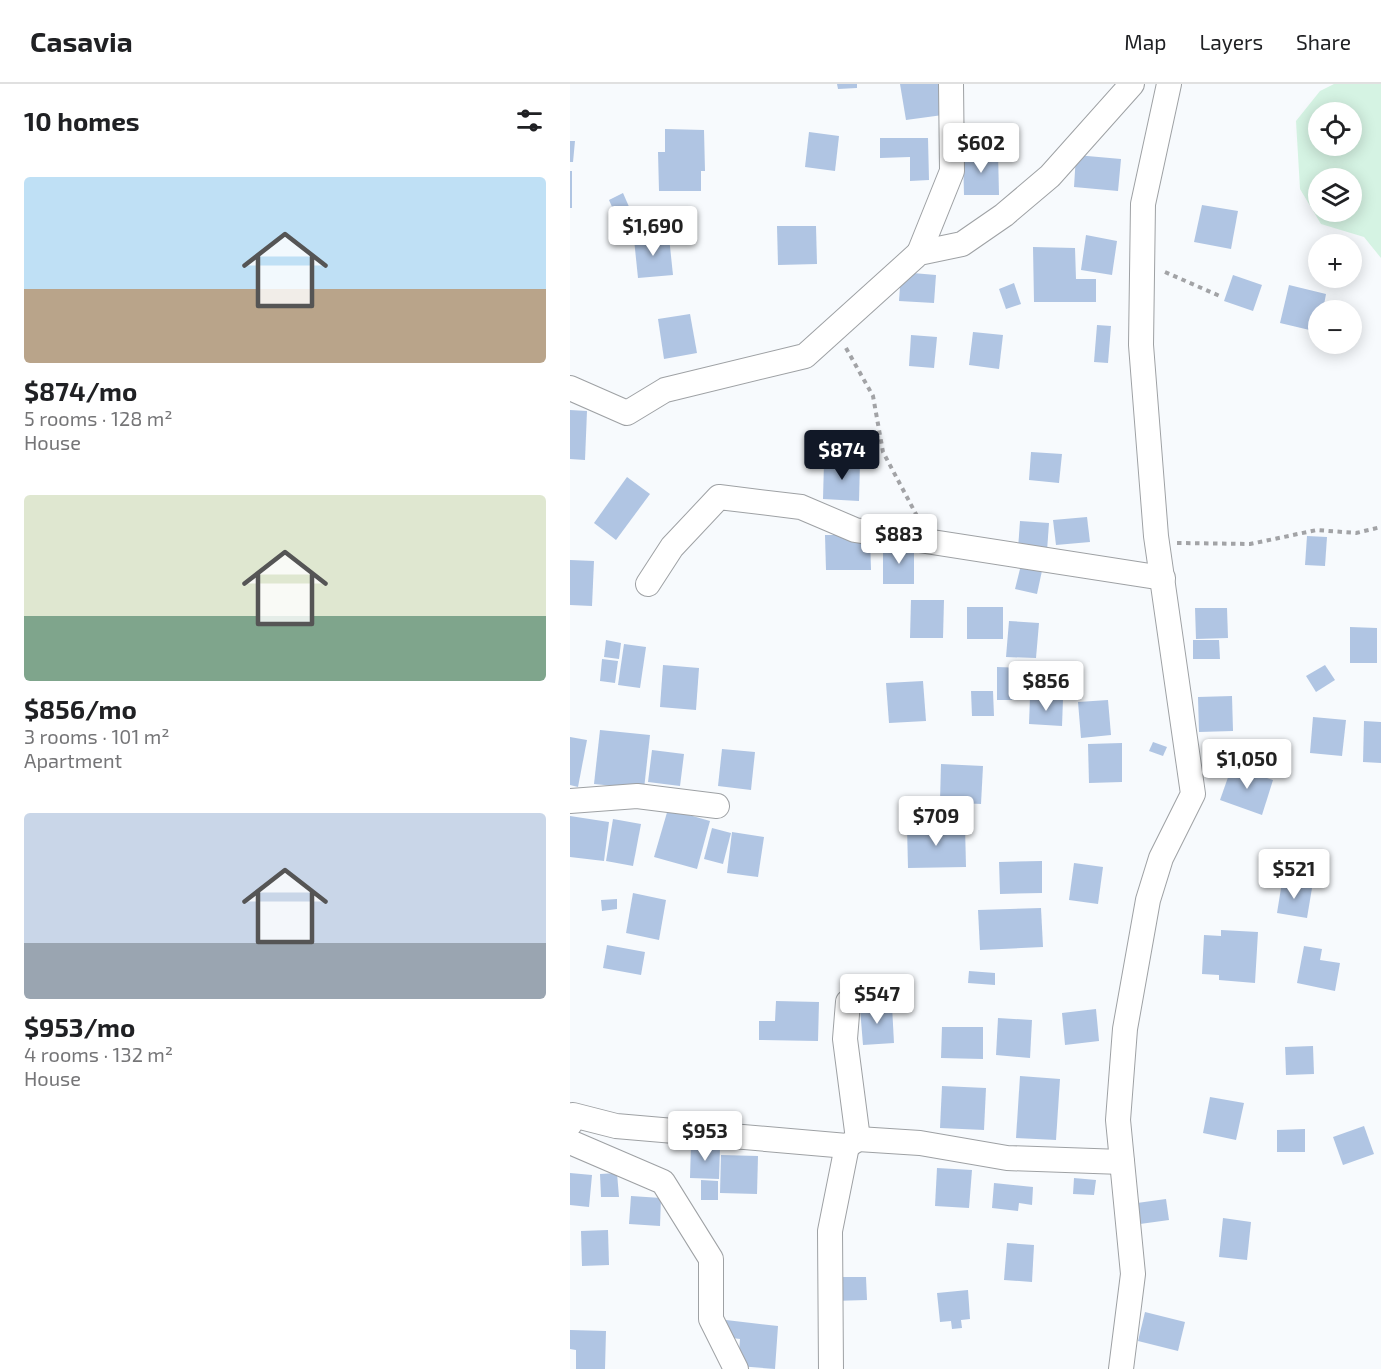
<!DOCTYPE html>
<html lang="en">
<head>
<meta charset="utf-8">
<style>
  body { margin:0; font-family:"Exo 2",sans-serif; background:#f6f6f6; color:#202124; height:100vh; display:flex; flex-direction:column; font-size:22px; white-space:nowrap }
  * { box-sizing:border-box; margin:0 }
  p { font-size:20px; color:#757577 }
  .icon { flex:none; width:33px; height:33px; fill:none; stroke:currentColor; stroke-width:2; stroke-linecap:round; stroke-linejoin:round }
  .map { position:relative; flex:1; overflow:hidden }
  .drawer { display:flex; flex-direction:column; background:#fff; width:570px }
  .drawer>* { flex:none }
  .fabs { position:absolute; left:738px; top:18px; display:grid; gap:12px }
  .fabs a { display:grid; place-items:center; width:54px; height:54px; border-radius:50%; background:#fff; box-shadow:0 3px 15px #0003; font-size:30px }
  .price { position:absolute; translate:-50% -51px; padding:0 14px; border-radius:6px; background:#fff; color:#222; font-size:20px; line-height:39px; filter:drop-shadow(0 2px 3px #0008) }
  .price::after { content:''; position:absolute; left:50%; top:36px; width:18px; height:14px; margin-left:-9px; background:inherit; clip-path:polygon(0 0,100% 0,50% 100%) }
  .price.active { background:#111827; color:#fff }
  ul { padding:0; list-style:none }
  li { display:grid; align-content:center; gap:12px; height:318px; padding:0 24px }
  li span { display:grid; place-items:center; height:186px; border-radius:6px; color:#555 }
  li>.icon { margin-inline-start:auto }
  span .icon { width:108px; height:108px; fill:#fffc; stroke-width:1 }
  li b { font-size:26px }
  h2 { display:flex; justify-content:space-between; align-items:center; height:72px; padding:0 24px; font-size:26px }
  header { display:flex; align-items:center; gap:36px; box-sizing:border-box; height:84px; padding:0 30px; background:#fff; border-bottom:2px solid #e0e0e0 }
  header strong { font-size:28px }
  nav { display:flex; gap:33px; margin-inline-start:auto; font-size:21px }
  main { display:flex; flex:1; min-height:0 }
  .map>svg:first-child { display:block }
  .green { fill:#d5f3e3; fill-rule:evenodd }
  .building { fill:#b0c5e3 }
  .lines { fill:none; stroke-linecap:round; stroke-linejoin:round }
  .minor-casing { stroke:#9ea1a4; stroke-width:26 }
  .path { stroke:#a2a3a6; stroke-width:4; stroke-dasharray:4.5 4.5; stroke-linecap:butt }
  .minor { stroke:#fff; stroke-width:24 }
</style>
</head>
<body>
<header>
<strong>Casavia</strong>
<nav><a>Map</a><a>Layers</a><a>Share</a></nav>
</header>
<main>
<section class="drawer">
<h2>10 homes<svg class="icon" aria-label="filters" viewBox="0 0 24 24"><path d="M4 7h16M4 17h16"/><circle cx="9" cy="7" r="2"/><circle cx="15" cy="17" r="2"/></svg></h2>
<ul>
<li><span style="background:linear-gradient(#bfe0f5 60%,#b9a48a 0)"><svg class="icon" aria-label="home" viewBox="0 0 24 24"><path d="M3 11l9-7 9 7M6 9v11h12V9"/></svg></span><div><b>$874/mo</b><p>5 rooms · 128 m²</p><p>House</p></div></li>
<li><span style="background:linear-gradient(#dfe7d0 65%,#7fa58c 0)"><svg class="icon" aria-label="home" viewBox="0 0 24 24"><path d="M3 11l9-7 9 7M6 9v11h12V9"/></svg></span><div><b>$856/mo</b><p>3 rooms · 101 m²</p><p>Apartment</p></div></li>
<li><span style="background:linear-gradient(#c9d6e8 70%,#9aa5b1 0)"><svg class="icon" aria-label="home" viewBox="0 0 24 24"><path d="M3 11l9-7 9 7M6 9v11h12V9"/></svg></span><div><b>$953/mo</b><p>4 rooms · 132 m²</p><p>House</p></div></li>
</ul>
</section>
<div class="map">
<svg width="811" height="1285" viewBox="0 0 811 1285">
  <rect width="100%" height="100%" fill="#f7fafd"/>
  <!-- green -->
  <path class="green" d="M764 0H811V174L794 153 751 140 730 105 726 37 750 7ZM748 28H782V62H748ZM748 94H782V128H748Z"/>
  <!-- building -->
  <g class="building">
    <path d="M267 0H287V4L268 5Z"/>
    <path d="M330 0H375L380 30 336 36Z"/>
    <path d="M95 45 134 46 135 87H131V107H89L88 68H95Z"/>
    <path d="M239 48 269 52 265 87 235 83Z"/>
    <path d="M310 54H358L359 96 340 97V73L310 74Z"/>
    <path d="M0 57H5L3 78H0Z"/>
    <path d="M428 68 429 111H394L393 69Z"/>
    <path d="M506 71 551 75 548 107 504 103Z"/>
    <rect x="0" y="87" width="2" height="37"/>
    <path d="M53 109 60 125 46 132 39 116Z"/>
    <path d="M632 121 668 127 661 165 624 158Z"/>
    <path d="M207 142H246L247 180 208 181Z"/>
    <path d="M516 151 547 157 542 191 511 186Z"/>
    <path d="M99 153 103 191 68 194 64 155Z"/>
    <path d="M463 163 505 164 506 195H526V218H464Z"/>
    <path d="M331 188 366 191 364 219 329 217Z"/>
    <path d="M663 191 692 201 683 227 654 217Z"/>
    <path d="M444 199 451 220 436 225 429 205Z"/>
    <path d="M719 201 756 210 753 226H748V248L710 239Z"/>
    <path d="M120 230 127 269 94 275 88 235Z"/>
    <path d="M527 241 541 242 538 279 524 278Z"/>
    <path d="M403 248 433 251 429 285 399 281Z"/>
    <path d="M341 251 367 253 364 284 339 282Z"/>
    <path d="M0 326 17 327 15 376 0 375Z"/>
    <path d="M461 368 492 370 489 399 459 396Z"/>
    <path d="M254 378 290 379 289 417 253 415Z"/>
    <path d="M57 393 80 410 46 456 24 439Z"/>
    <path d="M517 433 520 458 486 461 483 436Z"/>
    <path d="M450 437 479 439 477 467 448 465Z"/>
    <path d="M255 451H300L301 486H256Z"/>
    <path d="M737 452 757 453 755 482 735 481Z"/>
    <path d="M344 462V500H313V463Z"/>
    <path d="M0 476 24 477 22 522 0 521Z"/>
    <path d="M452 477 473 482 467 510 445 505Z"/>
    <path d="M341 516H374L373 554H340Z"/>
    <rect x="397" y="523" width="36" height="32"/>
    <path d="M625 524H657L658 554 626 555Z"/>
    <path d="M439 537 469 539 466 574 436 573Z"/>
    <path d="M780 543 807 544V579H780Z"/>
    <path d="M36 556 51 559 49 575 34 573Z"/>
    <path d="M623 556H649L650 575H623Z"/>
    <path d="M54 560 76 563 70 604 48 601Z"/>
    <path d="M32 575 48 577 45 599 30 597Z"/>
    <path d="M93 581 129 584 126 626 90 623Z"/>
    <path d="M755 581 765 596 746 608 736 592Z"/>
    <path d="M427 583 457 584 456 616H427Z"/>
    <path d="M353 597 356 637 319 639 316 599Z"/>
    <path d="M401 607H423L424 632H402Z"/>
    <path d="M662 612 663 647 629 648 628 613Z"/>
    <path d="M460 613 493 615 492 642 459 640Z"/>
    <path d="M538 616 541 651 511 654 508 618Z"/>
    <path d="M743 633 776 636 772 672 740 669Z"/>
    <path d="M794 637 811 638V679L793 678Z"/>
    <path d="M30 646 80 651 74 705 24 700Z"/>
    <path d="M0 653 17 656 8 703 0 701Z"/>
    <path d="M583 658 597 663 593 672 579 667Z"/>
    <path d="M552 659V698L519 699 518 660Z"/>
    <path d="M152 665 185 668 181 706 148 702Z"/>
    <path d="M82 666 114 670 110 702 78 698Z"/>
    <path d="M371 680 413 682 411 720 370 718Z"/>
    <path d="M662 682 703 696 692 731 650 716Z"/>
    <path d="M98 725 140 737 127 785 84 773Z"/>
    <path d="M0 732 39 738 34 777 0 773Z"/>
    <path d="M43 735 71 740 63 782 36 777Z"/>
    <path d="M337 742H395L396 783 338 784Z"/>
    <path d="M142 744 161 749 153 780 134 775Z"/>
    <path d="M162 748 194 753 188 793 157 789Z"/>
    <path d="M472 777V809L430 810 429 778Z"/>
    <path d="M504 779 533 783 528 820 499 816Z"/>
    <path d="M712 798 742 804 737 834 707 829Z"/>
    <path d="M63 809 96 816 89 856 56 849Z"/>
    <path d="M47 815V825L32 827 31 816Z"/>
    <path d="M471 824 473 863 410 866 408 826Z"/>
    <path d="M651 846 688 848 685 899 649 896V891L632 890 634 851 651 852Z"/>
    <path d="M37 861 75 868 71 891 33 884Z"/>
    <path d="M734 862 752 865 750 876 770 879 765 907 727 899Z"/>
    <path d="M399 887 425 889V901L398 899Z"/>
    <path d="M206 917 249 918 248 957 189 956V937H205Z"/>
    <path d="M322 922 324 959 293 961 290 924Z"/>
    <path d="M526 925 529 957 495 961 492 929Z"/>
    <path d="M428 934 462 936 460 974 426 971Z"/>
    <path d="M372 943H413V975L371 974Z"/>
    <path d="M743 962 744 990 716 991 715 963Z"/>
    <path d="M450 992 490 995 486 1056 446 1054Z"/>
    <path d="M372 1002 416 1004 414 1046 370 1044Z"/>
    <path d="M640 1013 674 1019 666 1056 633 1049Z"/>
    <path d="M794 1042 804 1070 773 1081 763 1053Z"/>
    <path d="M735 1045V1068H707V1046Z"/>
    <path d="M121 1061 150 1063 149 1095 120 1094Z"/>
    <path d="M151 1071 188 1072 187 1110 150 1109Z"/>
    <path d="M367 1084 402 1086 399 1124 365 1122Z"/>
    <path d="M0 1089 22 1091 19 1123 0 1121Z"/>
    <path d="M47 1089 49 1113H31L30 1090Z"/>
    <path d="M504 1094 526 1096 524 1111 503 1110Z"/>
    <path d="M131 1096 148 1097V1116H131Z"/>
    <path d="M424 1099 463 1103 462 1121 449 1119 448 1127 422 1124Z"/>
    <path d="M61 1112 91 1114 90 1142 59 1140Z"/>
    <path d="M596 1115 599 1136 570 1140 567 1119Z"/>
    <path d="M653 1134 681 1138 677 1176 649 1173Z"/>
    <path d="M38 1146 39 1181 12 1182 11 1147Z"/>
    <path d="M437 1159 464 1161 462 1198 434 1196Z"/>
    <path d="M261 1193H296L297 1216 262 1217Z"/>
    <path d="M398 1206 400 1235 391 1236 392 1244 382 1245 381 1237 370 1238 367 1209Z"/>
    <path d="M575 1228 615 1238 608 1267 568 1257Z"/>
    <path d="M156 1236 208 1242 205 1285 168 1282 170 1255 155 1253Z"/>
    <path d="M0 1246 36 1247 35 1285H6V1266L0 1265Z"/>
  </g>
  <g class="lines">
    <defs>
      <g id="minor">
        <path d="M349 169 382 87 381 0"/>
        <path d="M0 304 57 329 95 306 235 272 349 169 392 160 434 131 480 92 562 0"/>
        <path d="M78 500 102 463 149 413 231 423 285 446 593 494"/>
        <path d="M0 717 67 712 147 722"/>
        <path d="M0 1040 3 1031 46 1042 277 1062 288 1055 275 955 278 918"/>
        <path d="M288 1055 350 1059 437 1074 552 1078"/>
        <path d="M0 1058 93 1098 141 1175V1235L166 1285"/>
        <path d="M261 1285 260 1147 277 1062"/>
        <path d="M551 1285 563 1190 548 1036 555 945 578 816 591 774 623 710 586 452 571 261 573 120 599 0"/>
      </g>
    </defs>
    <!-- minor casing -->
    <use href="#minor" class="minor-casing"/>
    <!-- path -->
    <g class="path">
      <path d="M595 188 652 213"/>
      <path d="M276 264 303 312 313 368 347 432"/>
      <path d="M607 459 680 460 747 446 786 449 811 443"/>
    </g>
    <!-- minor -->
    <use href="#minor" class="minor"/>
  </g>
</svg>
<div class="fabs">
<a><svg class="icon" aria-label="locate" viewBox="0 0 24 24"><circle cx="12" cy="12" r="6"/><path d="M12 2v4M12 18v4M2 12h4M18 12h4"/></svg></a>
<a><svg class="icon" aria-label="layers" viewBox="0 0 24 24"><path d="M12 4l9 5-9 5-9-5zM3 14l9 5 9-5"/></svg></a>
<a>+</a>
<a>−</a>
</div>
<b class="price" style="left:411px;top:90px">$602</b>
<b class="price" style="left:83px;top:173px">$1,690</b>
<b class="price active" style="left:272px;top:397px">$874</b>
<b class="price" style="left:329px;top:481px">$883</b>
<b class="price" style="left:476px;top:628px">$856</b>
<b class="price" style="left:677px;top:706px">$1,050</b>
<b class="price" style="left:366px;top:763px">$709</b>
<b class="price" style="left:724px;top:816px">$521</b>
<b class="price" style="left:307px;top:941px">$547</b>
<b class="price" style="left:135px;top:1078px">$953</b>
</div>
</main>
</body>
</html>
